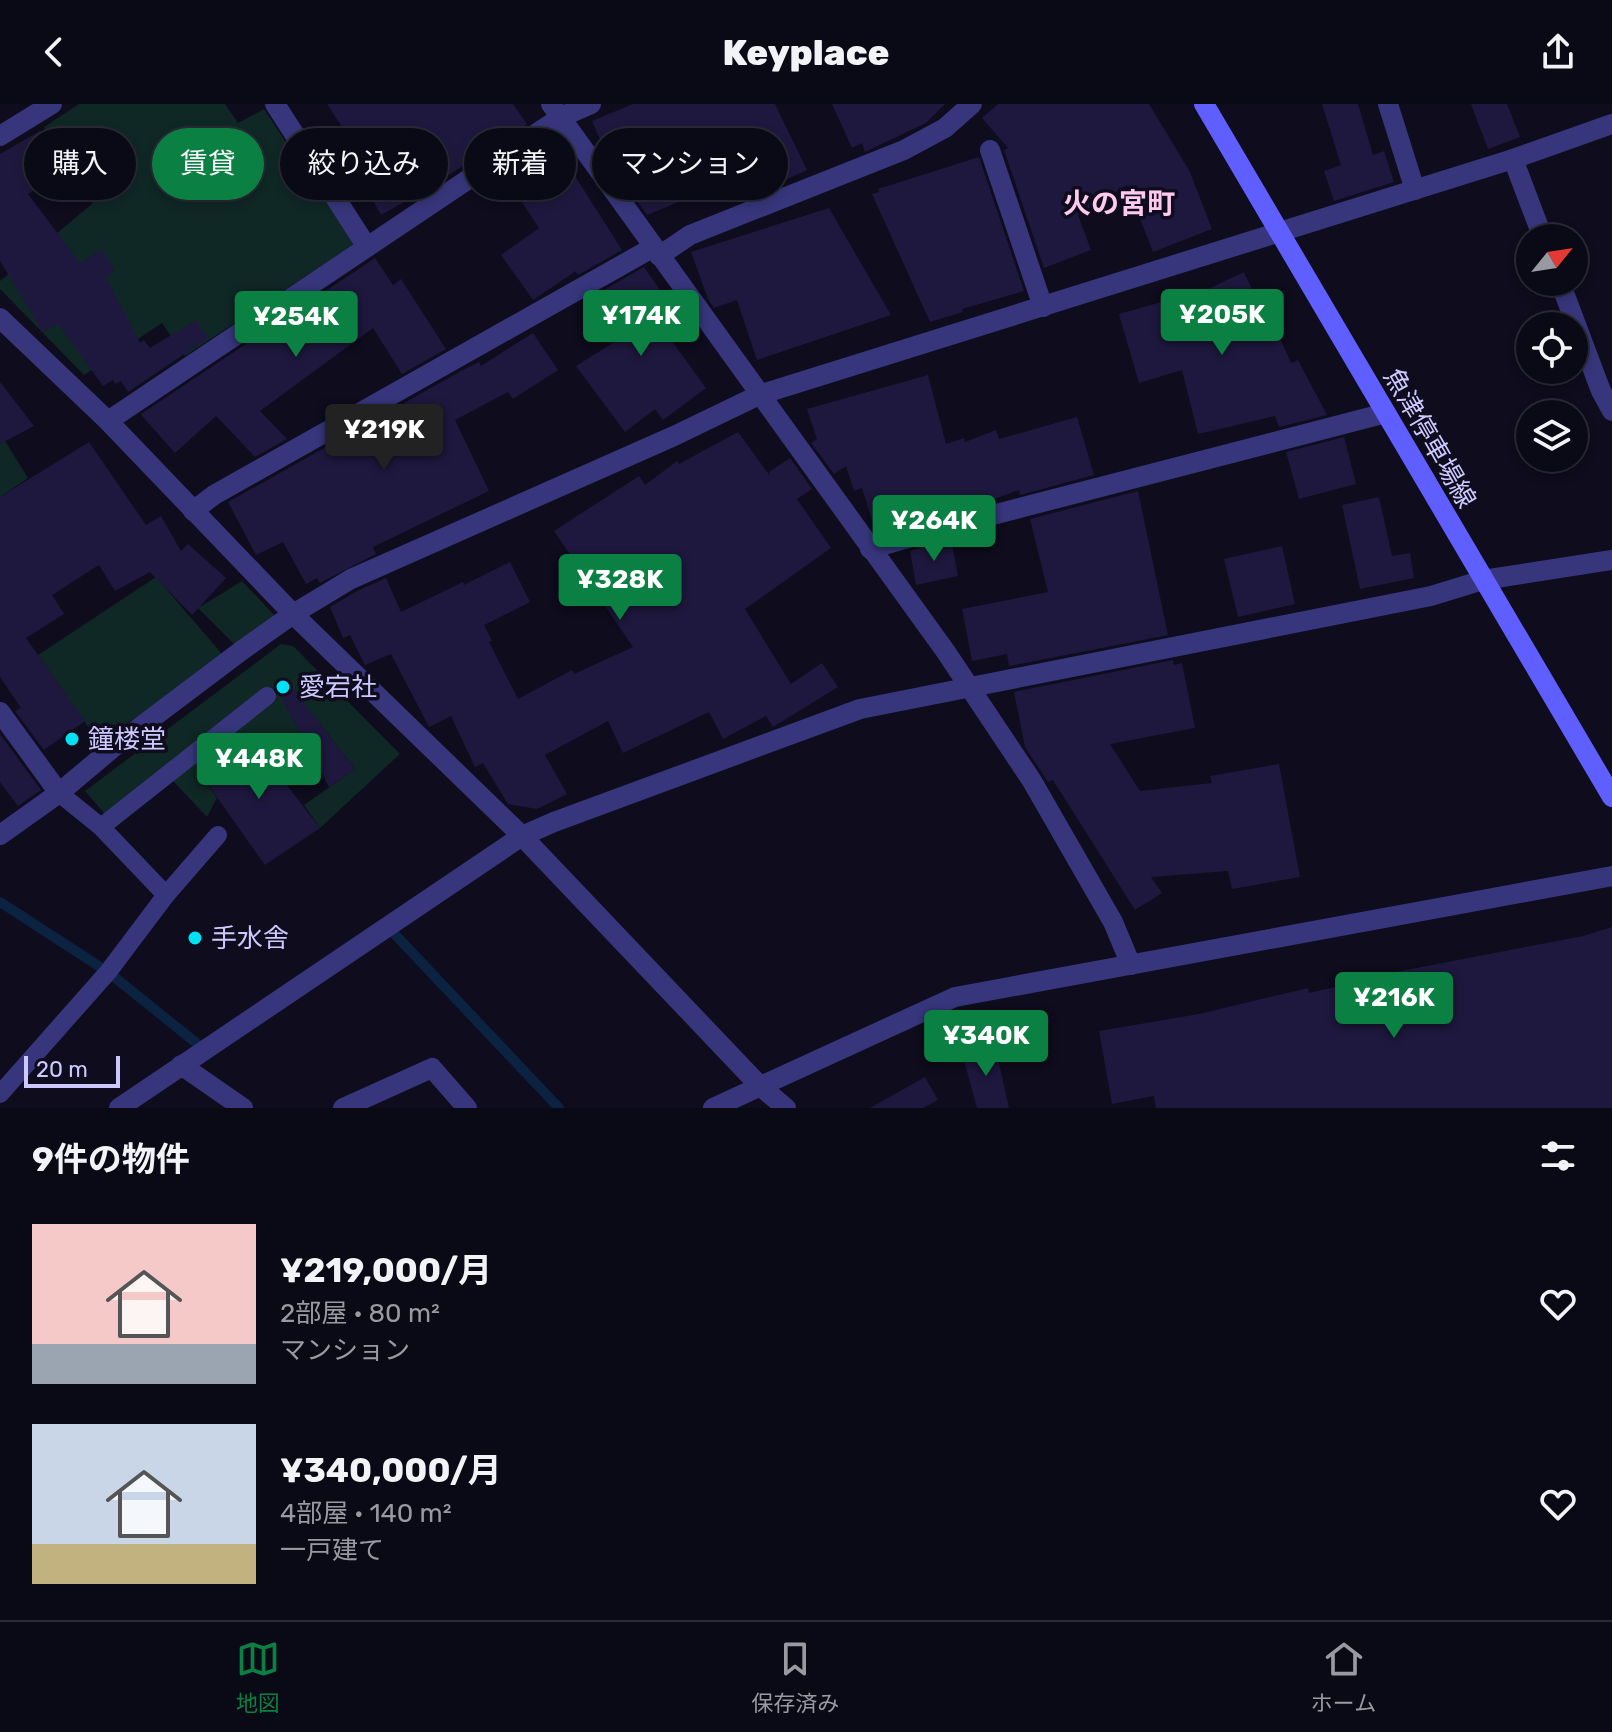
<!DOCTYPE html>
<html lang="ja">
<head>
<meta charset="utf-8">
<style>
  body { margin:0; font-family:Rubik,"Noto Sans JP",sans-serif; background:#13121f; color:#f1f3f6; height:100vh; display:flex; flex-direction:column; font-size:30px; white-space:nowrap }
  * { box-sizing:border-box; margin:0 }
  p { font-size:26px; color:#999aa1 }
  .icon { flex:none; width:44px; height:44px; fill:none; stroke:currentColor; stroke-width:2; stroke-linecap:round; stroke-linejoin:round }
  .map { position:relative; height:1004px; overflow:hidden }
  .panel { display:flex; flex-direction:column; background:#0a0916; flex:1 }
  .panel>* { flex:none }
  .banner { position:absolute; left:24px; top:24px; width:800px; height:72px; display:flex; gap:16px }
  .needle { width:52px; rotate:60deg }
  .controls { position:absolute; left:1516px; top:120px; display:grid; gap:16px }
  .controls a { display:grid; place-items:center; width:72px; height:72px; border-radius:50%; background:#0a0916; box-shadow:0 4px 12px #0003,0 0 0 2px #2a2a35; font-size:40px }
  .scale { position:absolute; left:24px; bottom:20px; width:96px; box-sizing:border-box; padding-left:8px; border:4px solid #cdc8ff; border-top:0; font-size:22px; line-height:28px; white-space:nowrap; color:#cdc8ff; -webkit-text-stroke:6px #0e0c1d; paint-order:stroke }
  .price { position:absolute; translate:-50% -68px; padding:0 18px; border-radius:8px; background:#0b8043; color:#fff; font-size:26px; line-height:52px; filter:drop-shadow(0 2px 4px #0008) }
  .price::after { content:''; position:absolute; left:50%; top:48px; width:24px; height:18px; margin-left:-12px; background:inherit; clip-path:polygon(0 0,100% 0,50% 100%) }
  .price.selected { background:#222; color:#fff }
  ul { padding:0; list-style:none }
  li { display:flex; align-items:center; gap:24px; height:200px; padding:0 32px }
  li span { display:grid; place-items:center; flex:none; width:224px; height:160px; border-radius:0px; color:#555 }
  li>.icon { margin-inline-start:auto }
  span .icon { width:96px; height:96px; fill:#fffc; stroke-width:1 }
  li b { font-size:34px }
  h2 { display:flex; justify-content:space-between; align-items:center; height:96px; padding:0 32px; font-size:34px }
  .pill { padding:0 28px; border-radius:36px; background:#0a0916; box-shadow:0 4px 12px #0003,0 0 0 2px #2a2a35; font-size:28px; line-height:72px }
  .pill.selected { background:#0b8043; color:#fff }
  header { display:flex; justify-content:space-between; align-items:center; height:104px; padding:0 32px; background:#0a0916; font-size:36px; font-weight:800 }
  .tab-bar { display:flex; justify-content:space-around; align-items:center; height:112px; border-top:2px solid #2a2a35; background:#0a0916; font-size:22px; color:#999aa1 }
  .tab-bar a { display:grid; justify-items:center; gap:4px }
  .tab-bar .selected { color:#0b8043 }
  .map>svg:first-child { display:block }
  .green { fill:#0f2725 }
  .lines { fill:none; stroke-linecap:round; stroke-linejoin:round }
  .stream { stroke:#0b2241; stroke-width:10 }
  .building { fill:#1e183e }
  .service { stroke:#37367c; stroke-width:18 }
  .minor { stroke:#37367c; stroke-width:20 }
  .tertiary { stroke:#37367c; stroke-width:20 }
  .secondary { stroke:#5f5fff; stroke-width:20 }
  .poi-dot { fill:#00e1f3; stroke:#0e0c1d; stroke-width:3 }
  .labels { text-anchor:middle; stroke-width:7; stroke-linejoin:round; paint-order:stroke }
  .street-label { font-size:26px; fill:#cdc8ff; stroke:#0e0c1d }
  .poi-label { font-size:26px; fill:#cdc8ff; stroke:#0e0c1d; text-anchor:start }
  .neighbourhood-label { font-size:28px; font-weight:bold; fill:#ffcaed; stroke:#0e0c1d }
</style>
</head>
<body>
<header><svg class="icon" aria-label="back" viewBox="0 0 24 24"><path d="M15 5l-7 7 7 7"/></svg>Keyplace<svg class="icon" aria-label="share" viewBox="0 0 24 24"><path d="M12 15V3M7 8l5-5 5 5M5 13v7h14v-7"/></svg></header>
<div class="map">
<svg width="1612" height="1004" viewBox="0 0 1612 1004">
  <rect width="100%" height="100%" fill="#0e0c1d"/>
  <!-- green -->
  <g class="green">
    <path d="M79 0H225L238 19 264 5 354 140 185 252 162 219 84 271 0 185V177L93 99 44 23Z"/>
    <path d="M5 337 28 374 0 393V340Z"/>
    <path d="M156 473 228 557 98 637 38 551Z"/>
    <path d="M242 477 281 518 241 547 198 504Z"/>
    <path d="M281 540 293 542 400 650 320 724 304 701 355 665 318 617 266 653 249 633 199 669 217 694 207 713 172 676 116 723 85 687Z"/>
  </g>
  <g class="lines">
    <!-- stream -->
    <g class="stream">
      <path d="M0 798 108 868 205 946"/>
      <path d="M387 822 559 1004"/>
    </g>
  </g>
  <!-- building -->
  <g class="building">
    <path d="M327 0H513L527 20 432 82 381 111 352 59 362 53Z"/>
    <path d="M633 0H775L807 66 766 85 761 68 753 72 751 68 647 111 610 59 592 17Z"/>
    <path d="M832 0H945L926 19 865 48 862 39 852 44Z"/>
    <path d="M998 0H1149L1190 68 1212 125 1153 148 1127 81 1078 111 1091 146 1044 164 1004 46 1008 44 982 14Z"/>
    <path d="M1322 0H1358L1373 51 1384 47 1394 78 1334 97 1324 67 1341 61Z"/>
    <path d="M1471 0H1507L1520 33 1488 45Z"/>
    <path d="M40 27 63 67 28 90 80 159 102 145 115 167 106 173 140 239 144 236 150 244 196 216 208 234 128 288 121 277 115 280 113 276 103 282 58 220 43 228 0 157V50Z"/>
    <path d="M552 36 622 146 578 171 576 167 533 196 501 151 539 124 502 68Z"/>
    <path d="M979 53 1024 187 962 205 963 208 930 218 872 90 879 88 878 85Z"/>
    <path d="M829 104 891 211 757 256 737 196 714 204 708 195 691 148Z"/>
    <path d="M375 154 393 181 401 175 446 245 402 270 373 224 260 307 287 335 255 353 216 312 175 349 143 313 141 310Z"/>
    <path d="M644 163 674 206 658 218 706 284 663 316 655 305 625 328 576 262 632 227 604 186Z"/>
    <path d="M1244 168 1262 207 1267 205 1291 259 1298 256 1327 311 1279 323 1275 312 1198 330 1182 266 1139 279 1119 210 1208 185Z"/>
    <path d="M533 229 558 266 513 295 508 288 455 316 489 387 373 443 376 450 320 479 317 474 306 480 283 438 256 451 228 398 461 267 479 258 481 262Z"/>
    <path d="M928 271 946 340 964 334 965 338 996 326 999 335 1077 313 1094 371 1020 391 1019 386 992 396 991 392 946 407V410L905 422 904 416 875 426 862 384 854 387 846 362 834 370 811 339 817 335 807 305Z"/>
    <path d="M0 278 34 322 0 340Z"/>
    <path d="M738 328 770 372 769 368 790 354 812 385 797 395 831 444 745 505 791 580 822 559 838 583 773 623 766 612 723 635 709 608 623 649 608 617 545 651 567 690 537 705 508 700 483 659 475 663 451 612 429 623 391 550 365 561 350 531 343 534 330 503 357 487 386 474 401 508 463 478 464 481 510 458 530 498 484 521 492 537 489 538 518 595 572 566 574 570 633 543 554 427 639 372 645 381 677 357 679 360Z"/>
    <path d="M1344 333 1356 380 1299 395 1286 348Z"/>
    <path d="M89 338 146 421 161 412 181 447 188 440 226 474 192 511 150 468 115 487 99 461 52 491 64 510 26 534 85 617 44 646 15 607 21 604 0 573V393Z"/>
    <path d="M1138 387 1168 531 1009 562 1007 550 972 557 962 505 1048 488 1030 415Z"/>
    <path d="M1379 393 1392 452 1410 449 1414 474 1360 485 1342 401Z"/>
    <path d="M951 435 958 472 916 481 910 447Z"/>
    <path d="M1282 442 1295 500 1238 513 1224 455Z"/>
    <path d="M1173 556 1174 561 1182 559 1195 624 1110 640 1140 687 1212 679 1210 672 1279 660 1300 773 1232 785 1228 767 1151 773 1162 789 1135 806 1053 676 1048 678 1025 643 1014 588Z"/>
    <path d="M291 582 355 665 329 683 279 590Z"/>
    <path d="M0 630 41 686 18 702 0 678Z"/>
    <path d="M249 632 320 724 265 761 199 668Z"/>
    <path d="M1612 823V1004H1156L1154 992 1112 1000 1099 927 1199 910 1308 884 1309 889 1365 876 1364 874 1583 832Z"/>
    <path d="M995 942 1009 1004H977L962 949Z"/>
    <path d="M925 973 938 996 923 1004H870Z"/>
  </g>
  <g class="lines">
    <!-- service -->
    <g class="service">
      <path d="M59 689 101 723 166 791"/>
      <path d="M101 723 267 592"/>
      <path d="M0 990 108 868 166 791 218 731"/>
    </g>
    <!-- minor -->
    <g class="minor">
      <path d="M275 0 367 143"/>
      <path d="M551 0 946 548 1032 677 1113 818 1131 861"/>
      <path d="M1388 0 1415 86"/>
      <path d="M0 32 52 0"/>
      <path d="M990 46 1043 203"/>
      <path d="M1543 134 1513 55 1612 20"/>
      <path d="M659 152 690 131 904 46 945 24 972 0"/>
      <path d="M1560 178 1601 287 1612 307"/>
      <path d="M0 214 108 317 293 510 522 732 759 981 786 1004"/>
      <path d="M108 317 561 13 591 0"/>
      <path d="M193 407 214 391 652 144"/>
      <path d="M870 445 954 421 1386 309"/>
      <path d="M0 608 59 689"/>
      <path d="M0 731 59 689 115 642 241 547 293 510 351 475 674 332 759 291 1513 55"/>
      <path d="M181 961 243 1004"/>
      <path d="M119 1004 522 732 554 718 860 605 1431 492 1483 476 1612 456"/>
      <path d="M343 1004 432 964 467 1004"/>
    </g>
    <!-- tertiary -->
    <path class="tertiary" d="M713 1004 955 893 1612 772"/>
    <!-- secondary -->
    <path class="secondary" d="M1204 0 1612 693"/>
  </g>
  <!-- markers -->
  <g class="poi-dot">
    <circle cx="283" cy="583" r="8"/>
    <circle cx="72" cy="635" r="8"/>
    <circle cx="195" cy="834" r="8"/>
  </g>
  <g class="labels">
    <!-- street labels -->
    <g class="street-label">
      <text transform="translate(1430 334) rotate(60)" y="9">魚津停車場線</text>
    </g>
    <!-- poi labels -->
    <g class="poi-label">
      <text x="299" y="592">愛宕社</text>
      <text x="88" y="644">鐘楼堂</text>
      <text x="211" y="843">手水舎</text>
    </g>
    <!-- neighbourhood labels -->
    <g class="neighbourhood-label">
      <text x="1119" y="109">火の宮町</text>
    </g>
  </g>
</svg>
<div class="controls">
<a><svg class="needle" viewBox="-14 -14 28 28"><path d="M0-13l5 13h-10z" fill="#e53935"/><path d="M0 13l5-13h-10z" fill="#999aa1"/></svg></a>
<a><svg class="icon" aria-label="locate" viewBox="0 0 24 24"><circle cx="12" cy="12" r="6"/><path d="M12 2v4M12 18v4M2 12h4M18 12h4"/></svg></a>
<a><svg class="icon" aria-label="layers" viewBox="0 0 24 24"><path d="M12 4l9 5-9 5-9-5zM3 14l9 5 9-5"/></svg></a>
</div>
<div class="scale">20 m</div>
<b class="price" style="left:1222px;top:253px">¥205K</b>
<b class="price" style="left:641px;top:254px">¥174K</b>
<b class="price" style="left:296px;top:255px">¥254K</b>
<b class="price selected" style="left:384px;top:368px">¥219K</b>
<b class="price" style="left:934px;top:459px">¥264K</b>
<b class="price" style="left:620px;top:518px">¥328K</b>
<b class="price" style="left:259px;top:697px">¥448K</b>
<b class="price" style="left:1394px;top:936px">¥216K</b>
<b class="price" style="left:986px;top:974px">¥340K</b>
<div class="banner">
<a class="pill">購入</a>
<a class="pill selected">賃貸</a>
<a class="pill">絞り込み</a>
<a class="pill">新着</a>
<a class="pill">マンション</a>
</div>
</div>
<section class="panel">
<h2>9件の物件<svg class="icon" aria-label="filters" viewBox="0 0 24 24"><path d="M4 7h16M4 17h16"/><circle cx="9" cy="7" r="2"/><circle cx="15" cy="17" r="2"/></svg></h2>
<ul>
<li><span style="background:linear-gradient(#f6c9c9 75%,#9aa5b1 0)"><svg class="icon" aria-label="home" viewBox="0 0 24 24"><path d="M3 11l9-7 9 7M6 9v11h12V9"/></svg></span><div><b>¥219,000/月</b><p>2部屋 · 80 m²</p><p>マンション</p></div><svg class="icon" aria-label="heart" viewBox="0 0 24 24"><path d="M12 20l-8-8c-3-5 5-10 8-4 3-6 11-1 8 4z"/></svg></li>
<li><span style="background:linear-gradient(#c9d6e8 75%,#c2b280 0)"><svg class="icon" aria-label="home" viewBox="0 0 24 24"><path d="M3 11l9-7 9 7M6 9v11h12V9"/></svg></span><div><b>¥340,000/月</b><p>4部屋 · 140 m²</p><p>一戸建て</p></div><svg class="icon" aria-label="heart" viewBox="0 0 24 24"><path d="M12 20l-8-8c-3-5 5-10 8-4 3-6 11-1 8 4z"/></svg></li>
</ul>
</section>
<nav class="tab-bar">
<a class="selected"><svg class="icon" aria-label="map" viewBox="0 0 24 24"><path d="M3 6l6-2 6 2 6-2v14l-6 2-6-2-6 2zM9 4v14M15 6v14"/></svg>地図</a>
<a><svg class="icon" aria-label="saved" viewBox="0 0 24 24"><path d="M7 4h10v16l-5-4-5 4z"/></svg>保存済み</a>
<a><svg class="icon" aria-label="home" viewBox="0 0 24 24"><path d="M3 11l9-7 9 7M6 9v11h12V9"/></svg>ホーム</a>
</nav>
</body>
</html>
